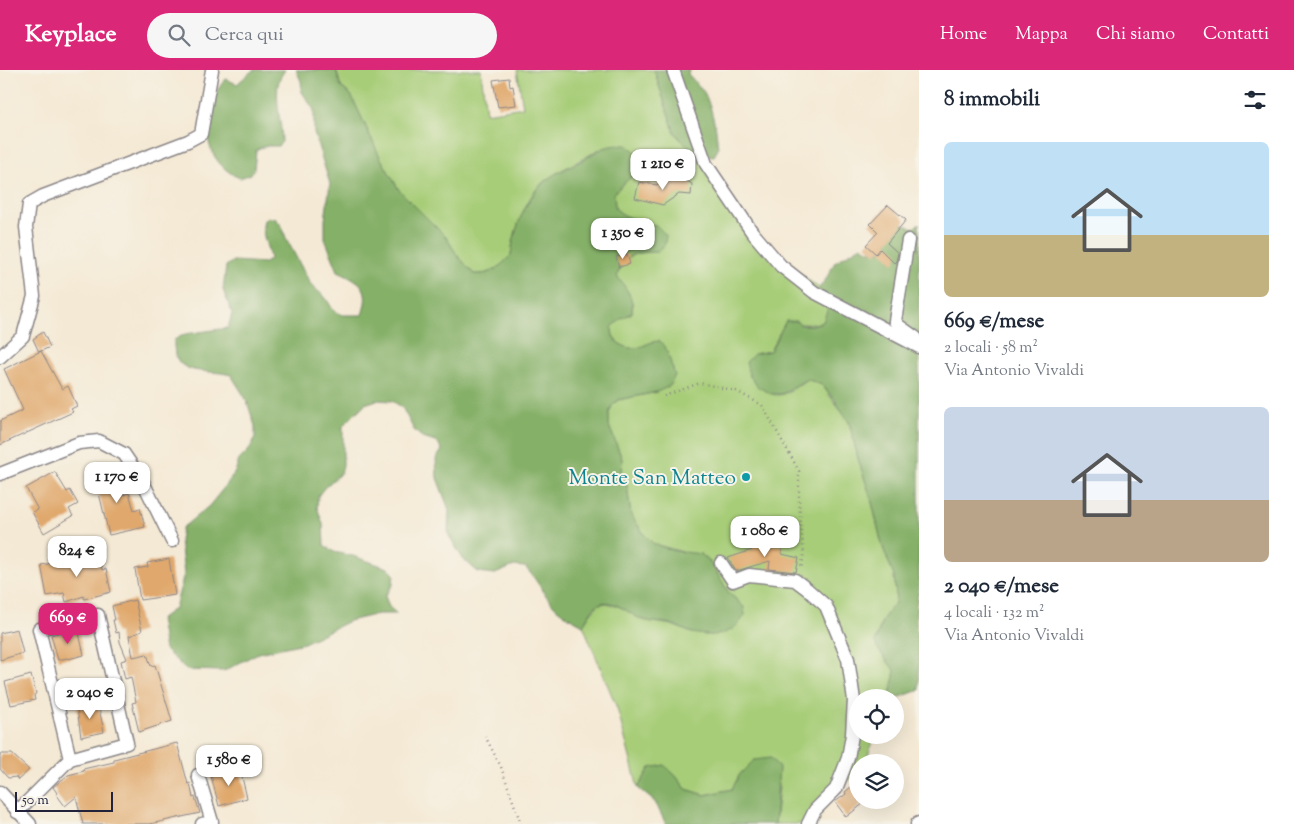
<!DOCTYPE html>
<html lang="it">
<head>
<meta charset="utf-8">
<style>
  body { margin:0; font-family:"Sorts Mill Goudy",serif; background:#f6f6f7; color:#1f2937; height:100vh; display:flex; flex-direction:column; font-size:19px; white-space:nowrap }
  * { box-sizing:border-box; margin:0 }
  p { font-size:16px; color:#747a83 }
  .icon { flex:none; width:28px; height:28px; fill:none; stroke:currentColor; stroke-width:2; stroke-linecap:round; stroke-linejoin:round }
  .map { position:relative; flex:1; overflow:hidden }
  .side { display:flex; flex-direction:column; background:#fff; width:375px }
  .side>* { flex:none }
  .tools { position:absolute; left:849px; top:619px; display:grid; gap:10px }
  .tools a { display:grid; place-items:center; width:55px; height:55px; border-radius:50%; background:#fff; box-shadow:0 5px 20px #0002; font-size:25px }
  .scale { position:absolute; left:15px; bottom:12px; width:98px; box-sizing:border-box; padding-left:5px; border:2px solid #22223b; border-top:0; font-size:14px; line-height:18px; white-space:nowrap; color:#22223b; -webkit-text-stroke:4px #f7f3e8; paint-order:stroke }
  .price { position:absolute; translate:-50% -42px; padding:0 11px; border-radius:10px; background:#fff; color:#222; font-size:16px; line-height:32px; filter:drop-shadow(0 1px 2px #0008) }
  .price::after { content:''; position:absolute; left:50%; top:30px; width:15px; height:11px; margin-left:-8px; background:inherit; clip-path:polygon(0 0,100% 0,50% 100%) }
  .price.active { background:#db2777; color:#fff }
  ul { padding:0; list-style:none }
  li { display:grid; align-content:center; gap:10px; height:265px; padding:0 25px }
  li span { display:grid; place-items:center; height:155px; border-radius:8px; color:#555 }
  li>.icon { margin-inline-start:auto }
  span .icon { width:90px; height:90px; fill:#fffc; stroke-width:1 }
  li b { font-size:21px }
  h2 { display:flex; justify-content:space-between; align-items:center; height:60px; padding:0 25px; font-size:21px }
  header { display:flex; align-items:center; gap:30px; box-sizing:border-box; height:70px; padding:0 25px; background:#db2777; color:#fff }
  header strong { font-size:24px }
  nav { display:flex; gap:28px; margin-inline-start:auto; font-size:18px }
  .search { width:350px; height:45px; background:#f6f6f7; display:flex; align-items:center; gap:12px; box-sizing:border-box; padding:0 18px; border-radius:28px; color:#747a83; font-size:19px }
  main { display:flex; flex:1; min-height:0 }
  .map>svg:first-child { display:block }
  .green { fill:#a7cd78; stroke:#64785a }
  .forest { fill:#85b068; stroke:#546952 }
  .building { fill:#e0a86c }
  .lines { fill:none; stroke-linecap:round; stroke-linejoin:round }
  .street-casing { stroke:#8b8688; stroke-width:15 }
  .path { stroke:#8b8688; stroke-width:2.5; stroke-dasharray:1 4; stroke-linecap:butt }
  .street { stroke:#fff; stroke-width:12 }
  .culture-dot { fill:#0f9aa8; stroke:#f7f3e8; stroke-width:2 }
  .labels { text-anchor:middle; stroke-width:4; stroke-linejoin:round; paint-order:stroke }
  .culture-label { font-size:21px; fill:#0d838f; stroke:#f7f3e8; text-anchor:end }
</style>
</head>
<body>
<header>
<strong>Keyplace</strong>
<div class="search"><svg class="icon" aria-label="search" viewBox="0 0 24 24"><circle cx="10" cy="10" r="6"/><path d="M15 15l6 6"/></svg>Cerca qui</div>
<nav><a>Home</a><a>Mappa</a><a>Chi siamo</a><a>Contatti</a></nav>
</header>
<main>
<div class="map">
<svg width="919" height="754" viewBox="0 0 919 754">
  <rect width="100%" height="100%" fill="#f7f3e8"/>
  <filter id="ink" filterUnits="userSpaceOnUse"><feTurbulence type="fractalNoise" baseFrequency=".02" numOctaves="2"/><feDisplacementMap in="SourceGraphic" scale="10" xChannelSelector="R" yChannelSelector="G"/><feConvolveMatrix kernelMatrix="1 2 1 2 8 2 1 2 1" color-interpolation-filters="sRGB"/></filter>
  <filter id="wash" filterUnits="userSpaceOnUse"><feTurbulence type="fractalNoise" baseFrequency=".0096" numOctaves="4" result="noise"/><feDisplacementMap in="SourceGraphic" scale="20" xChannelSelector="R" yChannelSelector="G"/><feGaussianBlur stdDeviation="1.12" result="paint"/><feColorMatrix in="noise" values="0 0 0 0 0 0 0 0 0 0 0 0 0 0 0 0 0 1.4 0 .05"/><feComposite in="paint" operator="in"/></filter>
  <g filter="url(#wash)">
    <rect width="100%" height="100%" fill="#f4e9d4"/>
    <!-- green -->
    <path class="green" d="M336 0H481L486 43 523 37 517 0H654L674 61 679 68 697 82 770 181 836 231 823 252C809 256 799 254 786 251L770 281 754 284C758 298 761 331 783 324 791 321 800 314 807 309L822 315 849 352 859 392 871 428 882 475 894 506 896 526 895 533 883 549 875 572 878 579 895 601 890 627 858 628V665H876L865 692H858L857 703 803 754H775L779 717 740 704 732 719 705 725 686 719 675 705 650 698 638 718 617 638 583 555 590 544 599 534 607 533 627 539 642 550 672 555 692 563 744 537 729 523 711 493 686 483 654 474 644 464 631 445 627 416 621 402 622 389 609 356V343L612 336 618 330 657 322 654 271C650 273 645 277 639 278 625 281 611 271 612 257L622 248 632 242 633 234 617 206C625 183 635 182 658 182L656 155C642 154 625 149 615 138L614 123 622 114 599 79C582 91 562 98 546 110 527 123 513 163 511 185 498 198 493 205 474 204L457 185 446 167 399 120 380 87 351 25 341 17Z"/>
    <!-- forest -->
    <g class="forest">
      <path d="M253 0H285C283 3 280 7 279 11 274 26 282 55 282 72L278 76H266L256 80 254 99 251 104 240 108C227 103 216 92 211 79 203 59 211 23 226 9L237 14Z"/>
      <path d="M296 0H336L341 17 351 25 380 87 399 120 446 167 457 185 474 204C493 205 498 198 511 185 514 159 525 130 544 112 552 104 570 97 581 91 602 79 602 75 627 75L642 87 636 102 614 123 615 138C625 148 642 154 656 155L666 165 665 174 658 182C635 182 625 183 617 206 626 219 634 226 632 243L622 248 612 257C612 265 613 269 620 274 638 285 644 271 660 271L665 276 675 305 670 316 657 322 618 330 612 336 609 343V356L622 389 621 402 627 416 631 445 644 464 654 474 675 481 701 484 711 493 729 523 744 537 745 545C733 565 716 568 692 563 685 561 678 556 671 554 661 552 650 553 641 549 630 545 612 527 599 534 592 537 587 549 583 555 573 549 559 543 551 532 541 520 536 508 525 497L514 496 495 504 478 502 463 489 448 464 449 440 437 408 436 389 442 380 438 373 423 368 414 360 402 337 392 331 377 330 365 334 343 356V395L341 403 324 418 318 426 317 437 323 454 324 475 334 482 353 486 388 498 394 504 393 515 385 526 389 537 397 544H378L349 551 304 573 258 583 224 601 187 600 165 580 160 549 175 538 184 504 180 470 182 458 209 436 227 414 235 402 239 390 249 380 255 368V356L246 329 231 305C205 298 172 309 174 270L185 264 228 258 232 243 223 220 226 196 233 191 265 193 270 189C268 176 260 163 264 150L268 148H275L282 156 286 168 311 215 325 227 334 241 343 245H362C371 218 362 212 338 201L325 169V150L330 114 314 63V40L302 22 301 11Z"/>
      <path d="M654 0H690L688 4 704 22 710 36 716 59 718 79 714 86C710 85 705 86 702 85 692 81 680 70 674 61Z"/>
      <path d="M919 153V519C914 540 916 560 919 581 919 594 919 608 919 620L895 629 890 627 895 601 878 579 875 572 883 549 895 533 896 526 894 506 882 475 871 428 859 392 849 352 834 329 822 315 807 309 782 324H772L758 317 749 305 746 292 754 284 770 281 786 251H796L801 255H812L823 252 829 235 819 218 825 211 835 192 861 176 870 181H880L894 155 904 154 914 158Z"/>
      <path d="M771 688 779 698 775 754H666L655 732 638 718 650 698 664 695 675 705 686 719 705 725 732 719 740 704 754 690Z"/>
    </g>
    <g id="blocks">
      <!-- building -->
      <g class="building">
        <path d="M509 8 510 17 513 16 516 35 498 37 493 10Z"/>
        <path d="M669 105 672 109 687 111 692 114 691 125 679 124 663 135 635 128 639 112 657 115Z"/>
        <path d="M888 135 906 150 887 173 898 183 896 191 894 193 880 179 876 184 866 175 878 162 870 154Z"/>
        <path d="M627 184 630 194 619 197 616 187Z"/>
        <path d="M43 262 50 277 39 282 33 269Z"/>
        <path d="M41 281 62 319 68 316 77 336 71 339 73 342 0 375V351L23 340 4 299Z"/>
        <path d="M117 397 123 425 129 423 134 440 140 438 145 457 109 465 94 402Z"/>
        <path d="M55 402 67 422 70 420 78 434 69 439 73 446 44 463 32 442 38 440 26 418Z"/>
        <path d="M759 469V472L783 476 782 484 799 488 796 502 769 499 770 491 736 501 728 488 752 480 749 472Z"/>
        <path d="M99 482 102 500 106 499 111 522 84 529V526L66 532 64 523 47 526 41 495 76 489V488Z"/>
        <path d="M169 489 175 525 140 530 135 499 148 497 147 493Z"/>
        <path d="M135 530 142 561 129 566 133 587 147 584 151 596 155 595 172 651 139 662 132 633 136 632 131 607 125 609 121 591 127 589 120 572 119 562 116 563 113 550H115L112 536Z"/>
        <path d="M17 559 23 583 0 590V563Z"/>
        <path d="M74 559H78L84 585 68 589 67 588 58 590 51 565Z"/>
        <path d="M31 605 36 623 34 626 35 630 11 635 5 612Z"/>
        <path d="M98 633 104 662 81 667 77 638Z"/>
        <path d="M177 673 188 714 190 713 193 728 195 727 200 743 150 754H83L76 727 65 736 56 724 57 723 53 717 68 705 84 701 83 699 114 692V689Z"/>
        <path d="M0 684H12L29 700 18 710 16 707 8 708 0 699Z"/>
        <path d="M240 699 247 728 219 736 211 706Z"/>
        <path d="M858 711V730H868L846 747 835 732 846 724 845 722Z"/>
      </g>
    </g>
  </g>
  <g filter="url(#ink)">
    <use href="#blocks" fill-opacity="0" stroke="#8b8688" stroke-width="1"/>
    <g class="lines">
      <defs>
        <g id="street">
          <path d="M673 0 706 94 752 162 781 196 814 222 919 277"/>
          <path d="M908 170 895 251 899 256 916 268"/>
          <path d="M0 287 23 266 34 226 26 157 29 134 43 126 188 71 201 64 212 0"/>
          <path d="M0 404 79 373 99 371 124 384 143 412 172 471"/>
          <path d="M721 493 733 511 749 505 795 510 807 519 826 536 848 589 854 630 852 665 848 688 836 719 815 740 808 754"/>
          <path d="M198 705 212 752 202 754"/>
          <path d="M0 722 30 754"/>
          <path d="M17 742 70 689 39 559 98 545 127 673 70 689"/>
          <path d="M917 754 919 753"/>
        </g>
      </defs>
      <!-- street casing -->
      <use href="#street" class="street-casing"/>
      <!-- path -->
      <g class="path">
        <path d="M664 326 700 313 736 321 762 335 799 401V433L804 484 801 499"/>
        <path d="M485 666 501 697 521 754"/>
      </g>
      <!-- street -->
      <use href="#street" class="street"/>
    </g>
  </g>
  <!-- markers -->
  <circle class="culture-dot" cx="746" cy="407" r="5"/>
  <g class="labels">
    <!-- culture labels -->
    <g class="culture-label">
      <text x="736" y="414">Monte San Matteo</text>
    </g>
  </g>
</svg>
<div class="tools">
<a><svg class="icon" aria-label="locate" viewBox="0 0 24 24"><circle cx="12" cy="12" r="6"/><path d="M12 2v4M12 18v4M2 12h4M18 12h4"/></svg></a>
<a><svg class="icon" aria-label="layers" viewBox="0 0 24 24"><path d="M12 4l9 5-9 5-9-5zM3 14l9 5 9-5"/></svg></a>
</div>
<div class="scale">50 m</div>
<b class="price" style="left:663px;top:121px">1 210 €</b>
<b class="price" style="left:623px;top:190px">1 350 €</b>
<b class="price" style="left:117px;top:434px">1 170 €</b>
<b class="price" style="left:765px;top:488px">1 080 €</b>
<b class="price" style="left:77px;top:508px">824 €</b>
<b class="price active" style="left:68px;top:575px">669 €</b>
<b class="price" style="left:90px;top:650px">2 040 €</b>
<b class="price" style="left:229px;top:717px">1 580 €</b>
</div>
<section class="side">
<h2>8 immobili<svg class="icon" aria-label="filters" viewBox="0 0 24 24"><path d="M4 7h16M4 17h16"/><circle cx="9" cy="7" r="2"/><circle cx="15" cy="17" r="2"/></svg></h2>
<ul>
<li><span style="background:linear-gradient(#bfe0f5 60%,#c2b280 0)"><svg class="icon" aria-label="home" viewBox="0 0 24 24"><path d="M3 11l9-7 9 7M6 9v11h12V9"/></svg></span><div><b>669 €/mese</b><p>2 locali · 58 m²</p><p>Via Antonio Vivaldi</p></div></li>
<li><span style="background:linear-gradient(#c9d6e8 60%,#b9a48a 0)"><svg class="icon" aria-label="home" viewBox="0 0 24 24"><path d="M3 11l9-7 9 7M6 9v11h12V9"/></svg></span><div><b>2 040 €/mese</b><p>4 locali · 132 m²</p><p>Via Antonio Vivaldi</p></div></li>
</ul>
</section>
</main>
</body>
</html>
